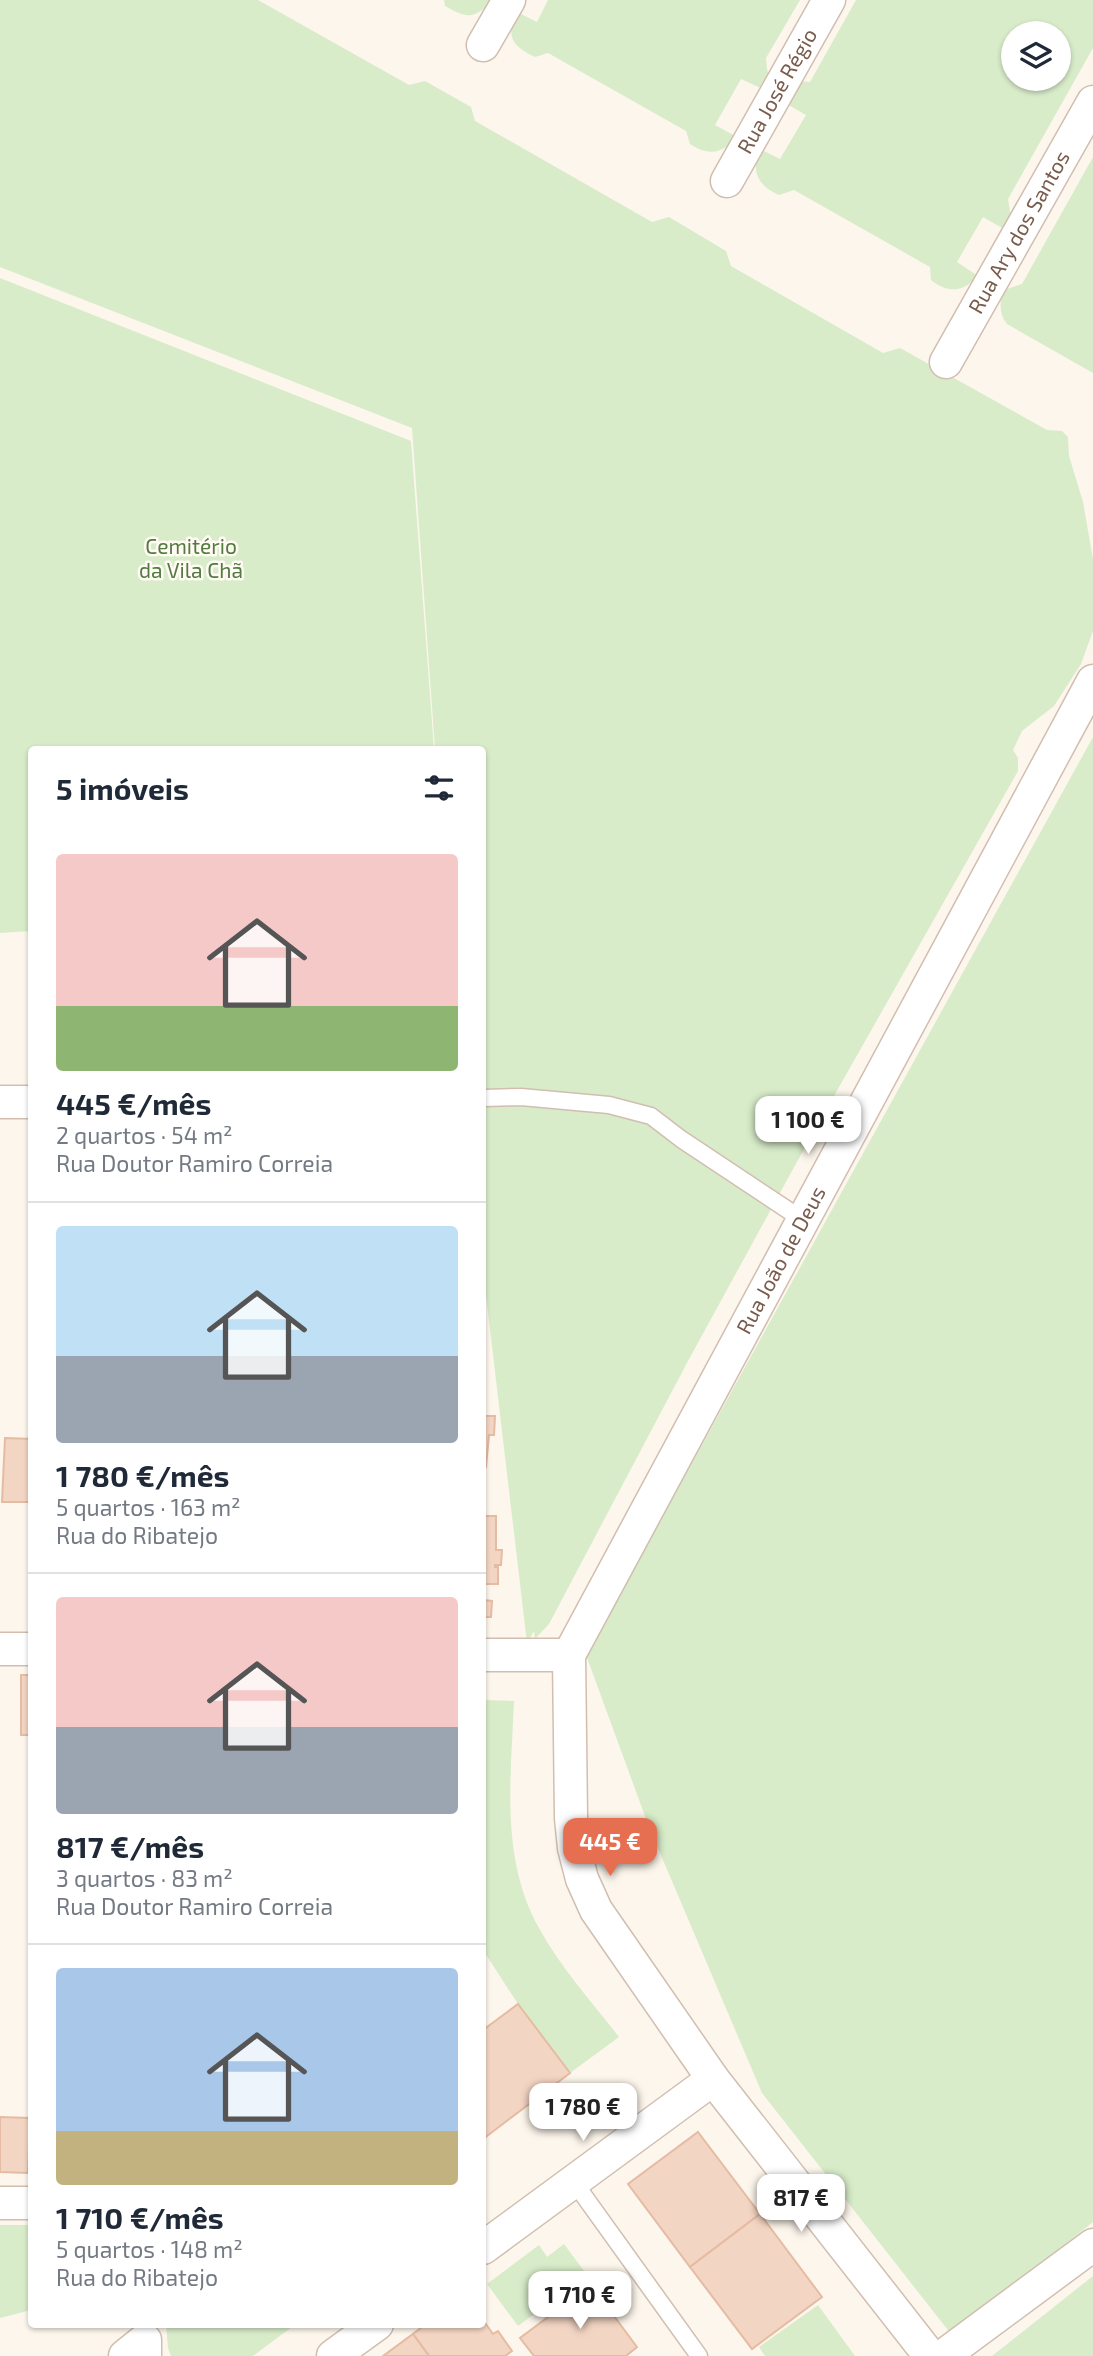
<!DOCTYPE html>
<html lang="pt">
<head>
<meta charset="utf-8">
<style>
  body { margin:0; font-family:"Exo 2",sans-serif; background:#f6f6f7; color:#1f2937; height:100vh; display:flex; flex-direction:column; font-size:26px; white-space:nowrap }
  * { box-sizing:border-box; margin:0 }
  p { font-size:23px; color:#747a83 }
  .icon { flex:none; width:38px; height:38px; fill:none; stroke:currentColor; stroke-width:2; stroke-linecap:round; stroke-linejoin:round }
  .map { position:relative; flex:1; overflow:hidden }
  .drawer { position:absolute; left:28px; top:746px; width:458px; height:1582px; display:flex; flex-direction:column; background:#fff; border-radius:7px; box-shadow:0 2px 5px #0004 }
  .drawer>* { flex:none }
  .buttons { position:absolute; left:1001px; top:21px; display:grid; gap:14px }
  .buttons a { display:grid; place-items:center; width:70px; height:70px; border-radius:50%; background:#fff; box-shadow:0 2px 5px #0004; font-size:35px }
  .price { position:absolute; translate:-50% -60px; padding:0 16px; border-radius:14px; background:#fff; color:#222; font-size:23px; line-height:46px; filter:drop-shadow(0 2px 4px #0008) }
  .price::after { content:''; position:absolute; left:50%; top:42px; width:21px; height:16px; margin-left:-10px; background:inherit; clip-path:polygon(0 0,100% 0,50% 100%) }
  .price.on { background:#e76f51; color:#fff }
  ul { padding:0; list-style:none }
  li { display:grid; align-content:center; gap:14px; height:371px; padding:0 28px }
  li+li { border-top:2px solid #e0e1e3 }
  li span { display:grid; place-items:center; height:217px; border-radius:7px; color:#555 }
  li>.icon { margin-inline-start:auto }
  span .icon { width:126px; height:126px; fill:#fffc; stroke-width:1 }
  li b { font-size:30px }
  h2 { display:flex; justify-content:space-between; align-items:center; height:84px; padding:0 28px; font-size:30px }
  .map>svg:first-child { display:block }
  .green { fill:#d8ecc9; fill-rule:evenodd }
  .building { fill:#f3d5c3; stroke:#e6bba3; stroke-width:2 }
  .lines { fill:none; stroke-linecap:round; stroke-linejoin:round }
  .service-casing { stroke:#d1beb0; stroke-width:19 }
  .minor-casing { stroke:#d1beb0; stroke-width:35 }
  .service { stroke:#fff; stroke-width:16 }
  .minor { stroke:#fff; stroke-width:32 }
  .labels { text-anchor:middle; stroke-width:5; stroke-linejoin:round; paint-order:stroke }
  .street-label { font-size:21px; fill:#7a5c4d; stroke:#fffaf3 }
  .park-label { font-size:21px; fill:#537a41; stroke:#fffaf3 }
</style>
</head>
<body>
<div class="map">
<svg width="1093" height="2356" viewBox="0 0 1093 2356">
  <rect width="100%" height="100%" fill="#fdf6ec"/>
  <!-- green -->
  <g class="green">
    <path d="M0 0H258L409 85 425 81 471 107 475 121 652 222 669 217 726 251 731 266 883 353 900 348 1047 430 1062 431 1068 437 1069 456 1083 502 1093 559V631L1081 664 1054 706 1022 731 1013 750 1018 758V771L804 1149 688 1361 549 1624 535 1639 534 1631 527 1643 483 1270V749H435L412 428 0 267Z"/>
    <path d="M444 0H489L492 1C474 20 466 18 445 6Z"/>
    <path d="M548 0H800L766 58 767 69 770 79 765 90 741 79 715 125 737 137C723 154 708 156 690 144L686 131 548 53 535 57C511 45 507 38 515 11L537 22Z"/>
    <path d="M856 0H1093V48L1008 199 1011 217 1004 229 983 217 957 262 978 276C964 292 948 294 931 280L930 267 794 190 779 195C758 186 750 170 760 149L780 159 806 115 785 103 798 81 810 82ZM1013 33H1059V79H1013Z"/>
    <path d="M1093 157V373L1007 324C999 314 999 302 1004 290L1022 284Z"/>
    <path d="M0 278 411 441 434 749H32L31 931 0 933Z"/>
    <path d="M1093 737V2222L951 2334 762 2093 649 1827 586 1655Z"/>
    <path d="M483 1700 514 1701C511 1778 500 1858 539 1928 560 1967 592 2002 619 2037L570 2073 518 2004 483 1950Z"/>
    <path d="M0 2225H32L31 2310 0 2318Z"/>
    <path d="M564 2244 587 2275 518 2326 487 2284 539 2245 547 2257Z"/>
    <path d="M1093 2276V2356H992Z"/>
    <path d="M818 2305 855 2356H765L759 2347Z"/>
    <path d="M166 2324H296L253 2356H171L168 2348Z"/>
  </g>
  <!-- building -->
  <g class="building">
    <path d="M483 1416H495L494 1435H489L486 1467 483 1466Z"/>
    <path d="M5 1438 32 1439V1502H2Z"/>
    <path d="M483 1516H496V1550H502L501 1565H495V1567H498V1584H483Z"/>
    <path d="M483 1600 492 1601 491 1617H483Z"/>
    <rect x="21" y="1675" width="11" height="60"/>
    <path d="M518 2004 570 2073 483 2139V2030Z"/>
    <path d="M0 2117 30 2118 28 2173 0 2172Z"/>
    <path d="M698 2132 760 2214 690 2267 628 2184Z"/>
    <path d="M760 2214 822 2297 752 2349 690 2267Z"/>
    <path d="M591 2285 637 2347 626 2356H534L520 2338Z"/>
    <path d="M483 2320 493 2334 498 2331 512 2351 505 2356H429L413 2334 426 2324H483Z"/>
    <path d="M413 2334 429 2356H383Z"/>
  </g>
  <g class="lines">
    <defs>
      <g id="service">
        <path d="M483 1098 521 1097 609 1105 651 1116 681 1139 803 1220"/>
        <path d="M574 2182 699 2356"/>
      </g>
      <g id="minor">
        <path d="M483 45 509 0"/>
        <path id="s1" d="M727 181 829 0"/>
        <path id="s2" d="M946 362 1093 102"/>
        <path d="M0 1102H32"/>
        <path d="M0 1649H32"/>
        <path d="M483 1655H569"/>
        <path d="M0 2203H32"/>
        <path d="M483 2248 713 2079"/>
        <path d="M125 2356 145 2340V2356"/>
        <path d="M333 2356 377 2324"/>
        <path id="s3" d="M930 2356 713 2079 596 1910 582 1879 574 1848 571 1818 569 1655 1093 681"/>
        <path d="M943 2356 1093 2245"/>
      </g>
    </defs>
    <!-- service casing -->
    <use href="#service" class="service-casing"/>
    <!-- minor casing -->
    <use href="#minor" class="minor-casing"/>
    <!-- service -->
    <use href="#service" class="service"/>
    <!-- minor -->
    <use href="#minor" class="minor"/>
  </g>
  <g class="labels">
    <!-- street labels -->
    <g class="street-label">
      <text dy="7" stroke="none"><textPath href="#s1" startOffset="103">Rua José Régio</textPath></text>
      <text dy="7" stroke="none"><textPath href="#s2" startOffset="149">Rua Ary dos Santos</textPath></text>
      <text dy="7" stroke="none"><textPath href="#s3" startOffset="1265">Rua João de Deus</textPath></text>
    </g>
    <!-- park labels -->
    <g class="park-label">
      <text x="191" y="554">Cemitério<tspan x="191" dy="24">da Vila Chã</tspan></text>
    </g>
  </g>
</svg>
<div class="buttons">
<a><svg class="icon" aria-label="layers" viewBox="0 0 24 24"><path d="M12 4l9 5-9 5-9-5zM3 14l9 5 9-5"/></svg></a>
</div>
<b class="price" style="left:808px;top:1156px">1 100 €</b>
<b class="price on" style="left:610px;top:1878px">445 €</b>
<b class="price" style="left:583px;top:2143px">1 780 €</b>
<b class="price" style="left:801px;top:2234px">817 €</b>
<b class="price" style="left:580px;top:2331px">1 710 €</b>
<section class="drawer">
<h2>5 imóveis<svg class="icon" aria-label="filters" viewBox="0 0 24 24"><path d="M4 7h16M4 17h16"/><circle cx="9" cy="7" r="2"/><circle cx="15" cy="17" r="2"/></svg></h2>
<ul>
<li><span style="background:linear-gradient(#f6c9c9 70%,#8fb573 0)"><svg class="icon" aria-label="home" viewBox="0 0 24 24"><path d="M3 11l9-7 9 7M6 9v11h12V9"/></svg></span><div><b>445 €/mês</b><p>2 quartos · 54 m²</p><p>Rua Doutor Ramiro Correia</p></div></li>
<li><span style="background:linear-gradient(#bfe0f5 60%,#9aa5b1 0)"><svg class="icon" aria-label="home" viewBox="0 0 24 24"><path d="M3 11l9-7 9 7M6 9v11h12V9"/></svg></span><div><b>1 780 €/mês</b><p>5 quartos · 163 m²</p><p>Rua do Ribatejo</p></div></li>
<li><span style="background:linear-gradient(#f6c9c9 60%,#9aa5b1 0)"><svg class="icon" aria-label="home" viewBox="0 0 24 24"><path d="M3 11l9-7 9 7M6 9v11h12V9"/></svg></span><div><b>817 €/mês</b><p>3 quartos · 83 m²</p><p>Rua Doutor Ramiro Correia</p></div></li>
<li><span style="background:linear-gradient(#a9c7e8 75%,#c2b280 0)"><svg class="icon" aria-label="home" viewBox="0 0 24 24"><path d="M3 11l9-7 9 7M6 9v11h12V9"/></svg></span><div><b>1 710 €/mês</b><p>5 quartos · 148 m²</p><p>Rua do Ribatejo</p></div></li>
</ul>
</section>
</div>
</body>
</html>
